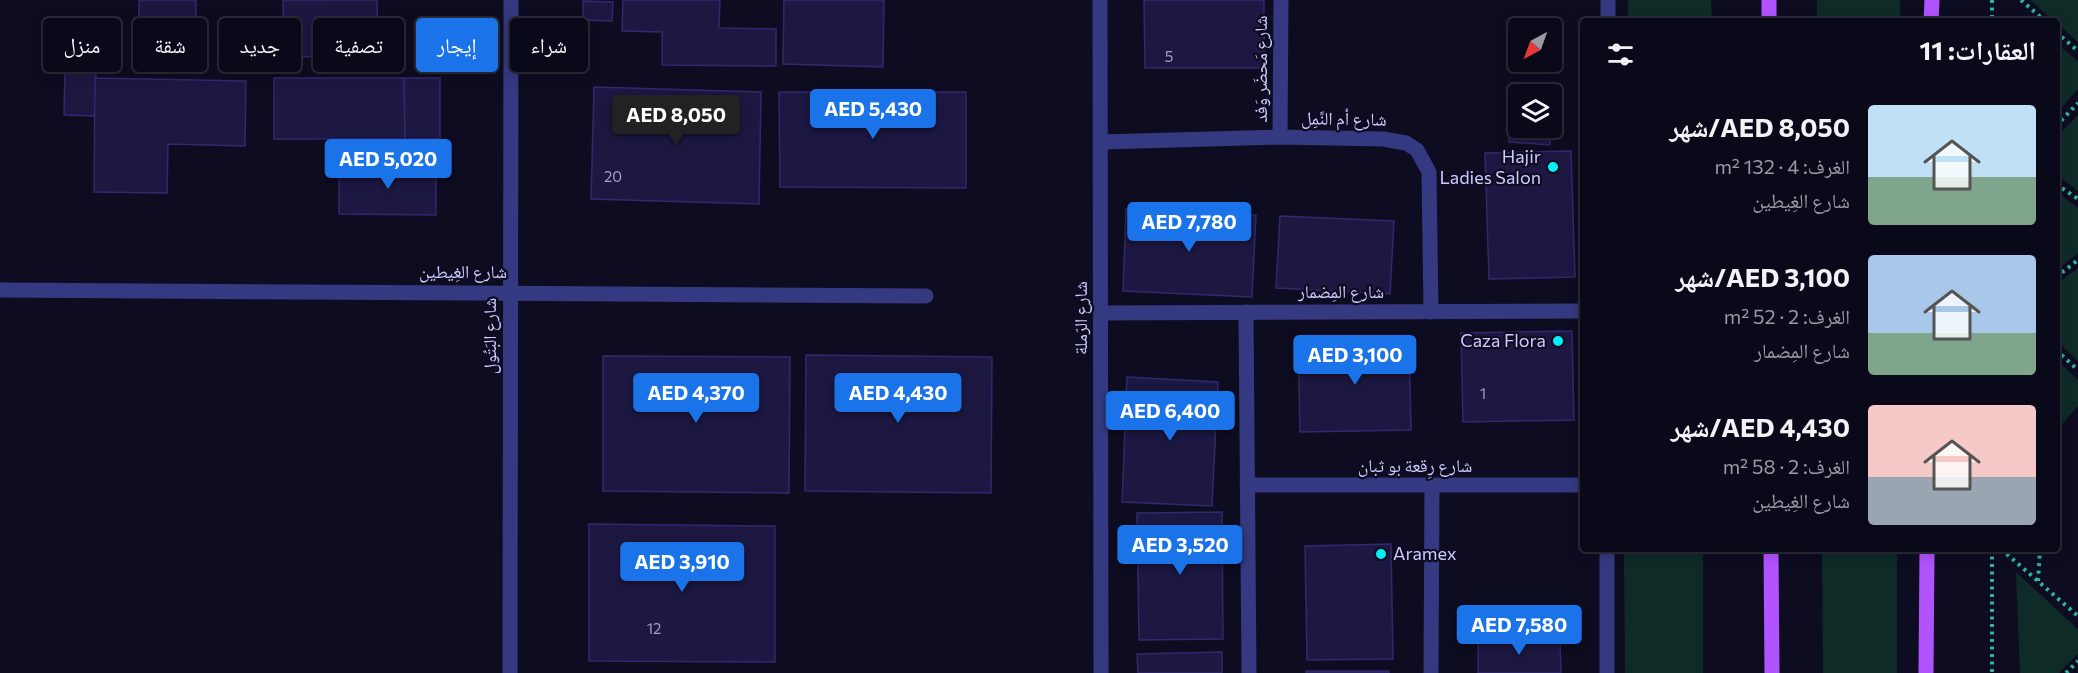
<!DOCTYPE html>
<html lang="ar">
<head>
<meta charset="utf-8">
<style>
  body { margin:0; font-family:Commissioner,"Noto Naskh Arabic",sans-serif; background:#131222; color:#f1f3f6; direction:rtl; height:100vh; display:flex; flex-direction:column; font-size:22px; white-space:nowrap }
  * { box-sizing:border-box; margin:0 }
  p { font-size:20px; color:#999aa2 }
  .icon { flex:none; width:33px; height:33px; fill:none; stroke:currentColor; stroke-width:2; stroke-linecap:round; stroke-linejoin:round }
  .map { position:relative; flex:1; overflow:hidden; direction:ltr }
  .panel { position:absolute; left:1580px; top:18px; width:480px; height:534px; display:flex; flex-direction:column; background:#0a0919; border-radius:6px; box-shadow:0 3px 15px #0003,0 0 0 2px #2a2a38; direction:rtl }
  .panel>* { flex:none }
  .top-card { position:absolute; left:18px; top:18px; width:570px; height:54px; direction:rtl; display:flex; gap:12px }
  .needle { width:39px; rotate:221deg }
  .tools { position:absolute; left:1508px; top:18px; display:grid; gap:12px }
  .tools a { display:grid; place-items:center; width:54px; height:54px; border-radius:6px; background:#0a0919; box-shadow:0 3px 15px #0003,0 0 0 2px #2a2a38; font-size:30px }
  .price { position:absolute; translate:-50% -51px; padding:0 14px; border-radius:6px; background:#1a73e8; color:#fff; font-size:20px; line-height:39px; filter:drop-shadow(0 2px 3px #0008) }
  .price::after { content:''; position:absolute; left:50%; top:36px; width:18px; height:14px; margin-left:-9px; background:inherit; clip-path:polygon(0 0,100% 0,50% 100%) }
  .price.selected { background:#222; color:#fff }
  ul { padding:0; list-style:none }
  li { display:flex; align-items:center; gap:18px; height:150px; padding:0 24px }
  li span { display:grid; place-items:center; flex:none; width:168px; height:120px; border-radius:6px; color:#555 }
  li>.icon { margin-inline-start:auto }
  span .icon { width:72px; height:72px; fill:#fffc; stroke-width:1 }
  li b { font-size:26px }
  h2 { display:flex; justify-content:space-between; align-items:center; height:72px; padding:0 24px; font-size:26px }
  .tag { padding:0 21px; border-radius:6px; background:#0a0919; box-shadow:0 3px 15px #0003,0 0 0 2px #2a2a38; font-size:21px; line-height:54px }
  .tag.selected { background:#1a73e8; color:#fff }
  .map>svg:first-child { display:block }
  .green { fill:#0f2b28 }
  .building { fill:#1d1842; stroke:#31296f; stroke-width:1.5 }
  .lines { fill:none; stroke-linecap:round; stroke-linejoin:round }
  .path { stroke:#29b5a2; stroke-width:4; stroke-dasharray:3 4.5; stroke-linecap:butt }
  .minor { stroke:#353981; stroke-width:15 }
  .major { stroke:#b153ff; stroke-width:15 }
  .poi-dot { fill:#00f2f7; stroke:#0e0c21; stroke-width:2 }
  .labels { text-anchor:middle; stroke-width:4.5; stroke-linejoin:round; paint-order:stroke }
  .number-label { font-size:15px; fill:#a19fd0 }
  .street-label { font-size:18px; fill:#cdccff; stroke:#0e0c21 }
  .poi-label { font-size:18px; fill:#cdccff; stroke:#0e0c21; text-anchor:end }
</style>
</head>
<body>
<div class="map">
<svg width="2078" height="673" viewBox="0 0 2078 673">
  <rect width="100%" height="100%" fill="#0e0c21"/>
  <!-- green -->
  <g class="green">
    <path d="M1628 0H1711L1712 21H1628Z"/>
    <rect x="1817" y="0" width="83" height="21"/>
    <path d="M2030 0H2078V42Z"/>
    <path d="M2056 43 2078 61V89L2057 113Z"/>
    <path d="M2078 115V191L2057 175 2056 137Z"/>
    <path d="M2057 192 2078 208V253L2057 270Z"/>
    <path d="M2078 268V361L2057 341 2056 284Z"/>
    <path d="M2057 360 2078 380V406L2057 430Z"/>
    <path d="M1624 549 1703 551V673H1625Z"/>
    <path d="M1822 549H1897V673H1823Z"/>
    <path d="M2016 572 2078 629V654L2059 673H2020Z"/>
  </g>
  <!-- building -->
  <g class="building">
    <path d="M139 0H196V66L138 65Z"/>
    <path d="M283 0H377L378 56 284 57Z"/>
    <path d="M623 0H720L719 28 776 29V66L662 65V32L622 31Z"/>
    <path d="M784 0H884L883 67 783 64Z"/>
    <path d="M1144 0H1264V68H1145Z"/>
    <path d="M583 1 613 2 612 21 583 20Z"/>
    <path d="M65 68H96L95 116 64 115Z"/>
    <path d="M95 78 246 81 245 146 168 144 167 193 94 192Z"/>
    <path d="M274 78H404L405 139H274Z"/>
    <path d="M404 78H440V139H405Z"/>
    <path d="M594 87 761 92 759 204 591 199Z"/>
    <path d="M779 92H966V188L780 187Z"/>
    <path d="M1510 109H1518V128H1551L1550 145 1509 142Z"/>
    <path d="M1571 151 1575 277 1489 279 1485 153Z"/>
    <path d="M339 165 436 166V215L339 214Z"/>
    <path d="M1126 209 1256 215 1252 297 1123 291Z"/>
    <path d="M1280 216 1394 221 1390 294 1276 288Z"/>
    <path d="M1572 331 1574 420 1463 422 1461 333Z"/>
    <path d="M1409 340 1411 430 1300 432 1298 343Z"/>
    <path d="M806 355 992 357 991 493 805 491Z"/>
    <path d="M603 356 790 357 789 493 603 491Z"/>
    <path d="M1127 377 1218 382 1212 506 1122 502Z"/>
    <path d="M1222 512 1223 639 1139 640 1137 513Z"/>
    <path d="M589 524 775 526V662L589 661Z"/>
    <path d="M1391 544 1393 659 1307 660 1305 546Z"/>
    <path d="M1560 639 1561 673H1478V640Z"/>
    <path d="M1222 652V673H1138L1137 654Z"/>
    <rect x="1306" y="671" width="83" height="2"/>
  </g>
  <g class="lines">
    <!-- path -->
    <g class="path">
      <path d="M1992 0V21"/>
      <path d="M2021 0 2045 21"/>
      <path d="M2056 32 2078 51"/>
      <path d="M2056 126 2078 103"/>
      <path d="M2056 184 2078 199"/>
      <path d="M2056 277 2078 260"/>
      <path d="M2056 350 2078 370"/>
      <path d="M1992 549V673"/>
      <path d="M2001 549 2078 616"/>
      <path d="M2038 581 2040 549"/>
      <path d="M2066 673 2078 661"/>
    </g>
    <!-- minor -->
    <g class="minor">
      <path d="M1100 0 1101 673"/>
      <path d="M1608 21V0"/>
      <path d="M1280 137 1281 0"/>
      <path d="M1102 142 1280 137 1383 139 1406 143 1417 150 1429 172 1431 312"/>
      <path d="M0 290 926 296"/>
      <path d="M1246 312 1249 673"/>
      <path d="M1100 313 1582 311"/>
      <path d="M1247 485H1582"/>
      <path d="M510 673 511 0"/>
      <path d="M1431 673 1432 485"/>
      <path d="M1607 673V549"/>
    </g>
    <!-- major -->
    <g class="major">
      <path d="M1769 0V21"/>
      <path d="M1931 21 1932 0"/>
      <path d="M1771 549 1772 673"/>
      <path d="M1926 673 1927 549"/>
    </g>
  </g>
  <!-- markers -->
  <g class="poi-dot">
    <circle cx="1553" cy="167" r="6"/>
    <circle cx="1558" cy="341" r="6"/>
    <circle cx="1381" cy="554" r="6"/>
  </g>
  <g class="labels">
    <!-- number labels -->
    <g class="number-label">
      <text x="1169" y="62">5</text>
      <text x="613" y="182">20</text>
      <text x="1483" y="399">1</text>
      <text x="654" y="634">12</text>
    </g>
    <!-- street labels -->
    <g class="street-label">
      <text transform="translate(1261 69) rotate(-90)" y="6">شارع مَحضَر وَفد</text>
      <text transform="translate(1344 119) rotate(1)" y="6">شارع أم النَّمِل</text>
      <text x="463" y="278">شارع الغِيطين</text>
      <text x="1341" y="298">شارع المِضمار</text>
      <text transform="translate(1081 318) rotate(-90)" y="6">شارع الرّملة</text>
      <text transform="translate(490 336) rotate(-90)" y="6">شارع البَتُول</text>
      <text x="1415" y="472">شارع رِقعة بو ثبان</text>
    </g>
    <!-- poi labels -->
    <g class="poi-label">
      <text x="1541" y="163">Hajir<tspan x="1541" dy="21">Ladies Salon</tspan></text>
      <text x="1546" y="347">Caza Flora</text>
      <text x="1393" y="560" text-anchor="start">Aramex</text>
    </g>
  </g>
</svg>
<div class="tools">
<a><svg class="needle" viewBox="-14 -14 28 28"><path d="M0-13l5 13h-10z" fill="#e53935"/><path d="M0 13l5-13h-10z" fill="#999aa2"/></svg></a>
<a><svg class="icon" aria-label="layers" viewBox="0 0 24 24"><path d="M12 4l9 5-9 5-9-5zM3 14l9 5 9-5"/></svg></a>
</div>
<b class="price" style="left:873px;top:140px">AED 5,430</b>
<b class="price selected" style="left:676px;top:146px">AED 8,050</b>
<b class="price" style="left:388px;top:190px">AED 5,020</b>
<b class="price" style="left:1189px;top:253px">AED 7,780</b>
<b class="price" style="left:1355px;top:386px">AED 3,100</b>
<b class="price" style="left:696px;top:424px">AED 4,370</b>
<b class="price" style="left:898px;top:424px">AED 4,430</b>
<b class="price" style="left:1170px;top:442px">AED 6,400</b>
<b class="price" style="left:1180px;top:576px">AED 3,520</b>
<b class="price" style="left:682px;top:593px">AED 3,910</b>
<b class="price" style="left:1519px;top:656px">AED 7,580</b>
<div class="top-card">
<a class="tag">شراء</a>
<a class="tag selected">إيجار</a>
<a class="tag">تصفية</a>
<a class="tag">جديد</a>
<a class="tag">شقة</a>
<a class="tag">منزل</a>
</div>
<section class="panel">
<h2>العقارات: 11<svg class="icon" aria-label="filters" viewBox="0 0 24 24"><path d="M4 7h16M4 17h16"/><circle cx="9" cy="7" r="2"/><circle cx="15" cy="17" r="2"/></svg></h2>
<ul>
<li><span style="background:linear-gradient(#bfe0f5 60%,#7fa58c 0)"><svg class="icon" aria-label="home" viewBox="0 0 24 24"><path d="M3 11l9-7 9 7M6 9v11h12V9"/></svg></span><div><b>AED 8,050/شهر</b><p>الغرف: 4 · 132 m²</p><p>شارع الغِيطين</p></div></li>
<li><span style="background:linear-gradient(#a9c7e8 65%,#7fa58c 0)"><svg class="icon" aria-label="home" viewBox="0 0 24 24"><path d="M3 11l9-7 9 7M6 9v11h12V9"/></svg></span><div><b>AED 3,100/شهر</b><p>الغرف: 2 · 52 m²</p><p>شارع المِضمار</p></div></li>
<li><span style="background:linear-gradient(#f6c9c9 60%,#9aa5b1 0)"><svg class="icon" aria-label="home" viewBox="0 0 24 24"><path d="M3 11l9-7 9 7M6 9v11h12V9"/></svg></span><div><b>AED 4,430/شهر</b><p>الغرف: 2 · 58 m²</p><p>شارع الغِيطين</p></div></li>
</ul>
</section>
</div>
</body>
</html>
